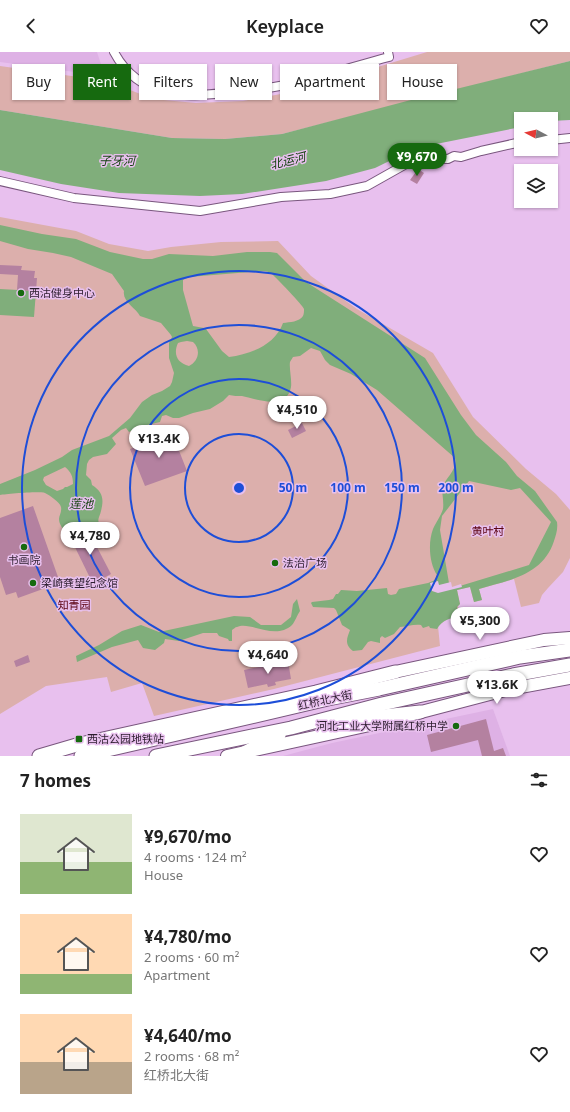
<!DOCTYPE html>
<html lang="en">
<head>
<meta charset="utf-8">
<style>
  body { margin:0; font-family:"Noto Sans","Noto Sans SC",sans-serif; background:#f6f6f6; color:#222; height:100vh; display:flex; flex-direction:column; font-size:15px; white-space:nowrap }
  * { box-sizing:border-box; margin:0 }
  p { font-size:13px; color:#767676 }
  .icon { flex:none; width:22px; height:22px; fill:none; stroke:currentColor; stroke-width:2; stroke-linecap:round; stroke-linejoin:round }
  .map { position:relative; height:704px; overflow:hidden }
  .sheet { display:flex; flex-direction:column; background:#fff; flex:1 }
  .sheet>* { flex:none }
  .hud { position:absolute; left:12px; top:12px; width:546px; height:36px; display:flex; gap:8px }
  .needle { width:26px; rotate:277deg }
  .tools { position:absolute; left:514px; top:60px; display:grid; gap:8px }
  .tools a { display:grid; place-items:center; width:44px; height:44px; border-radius:0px; background:#fff; box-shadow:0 1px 3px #0004; font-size:20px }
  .price { position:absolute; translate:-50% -34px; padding:0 9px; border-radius:14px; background:#fff; color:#222; font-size:13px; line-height:26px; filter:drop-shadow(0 1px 2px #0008) }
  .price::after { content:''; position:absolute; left:50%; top:24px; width:12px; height:9px; margin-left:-6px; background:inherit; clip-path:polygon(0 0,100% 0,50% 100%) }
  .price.current { background:#166a0f; color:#fff }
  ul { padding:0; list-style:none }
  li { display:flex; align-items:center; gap:12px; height:100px; padding:0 20px }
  li span { display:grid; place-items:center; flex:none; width:112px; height:80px; border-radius:0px; color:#555 }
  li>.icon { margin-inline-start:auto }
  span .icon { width:48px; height:48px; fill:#fffc; stroke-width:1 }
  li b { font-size:17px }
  h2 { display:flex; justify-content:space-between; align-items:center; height:48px; padding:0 20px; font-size:17px }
  .chip { padding:0 14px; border-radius:0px; background:#fff; box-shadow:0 1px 3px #0004; font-size:14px; line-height:36px }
  .chip.current { background:#166a0f; color:#fff }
  header { display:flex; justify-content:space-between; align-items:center; height:52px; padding:0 20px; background:#fff; font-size:18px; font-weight:600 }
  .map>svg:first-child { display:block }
  .built { fill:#deb1e5 }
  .green { fill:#dcafac }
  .water { fill:#80ae7b; fill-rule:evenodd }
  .pier { fill:#e8c0ee }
  .building { fill:#b481a0 }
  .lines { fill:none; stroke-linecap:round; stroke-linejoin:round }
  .minor-casing { stroke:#79567e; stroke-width:10 }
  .secondary-casing { stroke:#79567e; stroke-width:14 }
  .primary-casing { stroke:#79567e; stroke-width:15 }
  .minor { stroke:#fff; stroke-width:8 }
  .secondary { stroke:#fff; stroke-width:12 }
  .primary { stroke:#fff; stroke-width:13 }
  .ring { fill:none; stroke:#1d4ed8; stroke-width:2 }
  .poi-dot { fill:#166a0f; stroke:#e8c0ee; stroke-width:1.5 }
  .labels { text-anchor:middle; stroke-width:3; stroke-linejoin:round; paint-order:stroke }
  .poi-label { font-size:11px; fill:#2c1d2e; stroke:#e8c0ee; text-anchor:start }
  .park-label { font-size:11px; fill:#59010f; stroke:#e8c0ee }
  .street-label { font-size:11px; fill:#2c1d2e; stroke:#e8c0ee }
  .water-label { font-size:12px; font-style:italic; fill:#13420f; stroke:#e8c0ee }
  .centre { fill:#1d4ed8; stroke:#e8c0ee; stroke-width:2 }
  .ring-label { font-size:12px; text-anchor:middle; font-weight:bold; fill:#1d4ed8; stroke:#e8c0ee; stroke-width:3; stroke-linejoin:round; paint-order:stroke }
</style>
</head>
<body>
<header><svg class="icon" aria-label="back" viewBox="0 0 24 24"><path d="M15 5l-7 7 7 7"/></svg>Keyplace<svg class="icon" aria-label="heart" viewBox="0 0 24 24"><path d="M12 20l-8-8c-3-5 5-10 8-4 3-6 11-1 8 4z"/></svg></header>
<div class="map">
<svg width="570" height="704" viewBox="0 0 570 704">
  <rect width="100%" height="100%" fill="#e8c0ee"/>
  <!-- built -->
  <g class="built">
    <path d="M0 0H97L101 12 97 23 0 10Z"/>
    <path d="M493 657 510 704H283L332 691Z"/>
  </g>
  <!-- green -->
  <g class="green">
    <path d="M427 0H570V9L282 82 225 87 172 86 0 58V14L93 27 120 34 153 47 196 51 243 49 302 38Z"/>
    <path d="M0 165 76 179 109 192 148 199 171 195 221 190 278 189 311 224 357 257 433 301 473 365 526 417 556 442 570 458V506L563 520 548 536 542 543 539 551 521 555 514 527 479 537 482 548 474 550 470 535 457 538 460 552 458 554 460 565 448 566 438 574 440 594 274 637 154 664 142 631 111 640 107 625 46 634 0 662Z"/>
  </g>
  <!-- water -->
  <g class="water">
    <path d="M570 9V68L551 69V67H521V75L416 96 375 116 326 129 242 142 200 144 119 141 61 132 0 118V58L172 86 225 87 282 82 407 49Z"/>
    <path d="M0 173 42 182 76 187 110 200 143 207H152L169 202 213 204 247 200H270L277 201 306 230 425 306 461 363 476 383 506 410 517 424 535 439 557 470C558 477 556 483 554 489 543 523 510 528 479 537L482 548 474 550 470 535 457 538 460 552 457 555 460 565C450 566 442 568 437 577L430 576 429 574 423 576 421 573C413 572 407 575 400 575L394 582 385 586 382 584 380 586V591L371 589 368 590 362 598 353 599C344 592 347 586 350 578L342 573 336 558 334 556 313 555 311 551 312 550 329 548 333 547 336 542H338L341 538C347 538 351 539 357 539 367 538 377 537 387 536L388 542 391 543 396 542 399 537 428 531 435 528 437 523C429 511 428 490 433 477 436 470 441 464 443 457 444 450 442 442 442 435 446 426 458 417 455 406L377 338 351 322 330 313 325 308 320 299 311 296 300 304 293 305C292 307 291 308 290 310 289 316 292 328 291 335 287 359 256 347 242 344 238 344 233 344 229 343L223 349 210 357 193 361 179 366H173L166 363 162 364 160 370 143 374 129 380 126 376 121 378 112 386 116 392 107 402 93 405 89 408 87 412 86 423 91 428 92 433C103 440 104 447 101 459 100 464 97 467 99 471L97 473 85 474 67 481C63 478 59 472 59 467 59 464 62 460 61 455 60 450 49 443 45 441 39 439 7 442 0 443V432L35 418 62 405 72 398 109 384 130 366 142 350 152 343 162 339 170 334 172 330 174 321 169 306V291L172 285 171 283 161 271 140 264C136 256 122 250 124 239L112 222 71 205 53 201 28 197 0 189ZM263 219C267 219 269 220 272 222 276 226 303 253 304 257 304 259 304 262 303 264 299 270 290 270 283 271 275 293 251 302 229 305L222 299 206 277 204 276 193 274 183 238V228L189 225ZM187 289 193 290C201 297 199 309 189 314 177 311 173 302 178 291L181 290ZM65 415C71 420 73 424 73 432L67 435H65L63 437 57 439 46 433 43 428 44 425ZM469 429 511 438 520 436 551 470 529 513 450 537 440 478 442 464Z"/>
    <path d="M0 237 36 239 34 265 0 263Z"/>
    <path d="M297 547 300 559C297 563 295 570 292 573 275 589 251 569 237 575 235 575 234 577 232 578V589H229L228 587 219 584 217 581H203L179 589 165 587 164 591 155 598 143 596 138 588 112 595 77 610 76 604 99 593 122 579 141 573 159 580 234 564 250 565 261 573H281L291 565 293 552Z"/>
  </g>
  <!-- pier -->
  <path class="pier" d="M438 529 439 533 451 530 452 535 461 532 462 535 438 541 432 539 430 531Z"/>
  <!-- building -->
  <g class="building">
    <path d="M418 117 424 121 417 132 410 128Z"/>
    <path d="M0 213 22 214 21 218 35 219 34 226H37L36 239 17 238 18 223 0 222Z"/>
    <path d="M302 371 306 379 292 386 288 378Z"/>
    <path d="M180 378 183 388 176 391 187 419 145 434 130 397Z"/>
    <path d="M33 454 58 525 52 527 54 533 18 546 16 540 6 543 0 525V466Z"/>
    <path d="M87 476 111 522 93 532 70 485Z"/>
    <path d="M28 603 30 610 16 615 14 609Z"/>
    <path d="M288 609 291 627 275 630 276 633 268 635 267 632 248 636 244 618Z"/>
    <path d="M486 667 494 699 503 696 506 704H482L478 688 431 700 427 683Z"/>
  </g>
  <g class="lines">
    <defs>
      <g id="minor">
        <path d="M114 0C125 21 144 36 168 41 185 45 205 43 223 41 240 40 257 38 274 35 313 28 351 15 389 5L388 0"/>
        <path d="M551 88 570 86"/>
        <path d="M0 129 74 146 200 159 281 145 330 142 367 134 415 107 420 106 448 107 454 104 461 105 481 99 521 90"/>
      </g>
      <g id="secondary">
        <path d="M395 620 544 588 570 586"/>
        <path d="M227 704 379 671 505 638 570 626"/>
      </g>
      <g id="primary">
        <path d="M348 668 420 660"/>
        <path d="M244 701 279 683"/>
        <path d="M39 704 80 692 316 640 395 620"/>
        <path d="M81 704 225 671 328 647 379 637 520 605 570 598"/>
        <path d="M156 704 291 676 382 652 513 623 570 613"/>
      </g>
    </defs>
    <!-- minor casing -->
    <use href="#minor" class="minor-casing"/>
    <!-- secondary casing -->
    <use href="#secondary" class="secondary-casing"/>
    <!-- primary casing -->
    <use href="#primary" class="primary-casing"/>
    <!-- minor -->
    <use href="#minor" class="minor"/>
    <!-- secondary -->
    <use href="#secondary" class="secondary"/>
    <!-- primary -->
    <use href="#primary" class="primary"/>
  </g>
  <!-- distance rings -->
  <g class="ring">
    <circle cx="239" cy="436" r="54"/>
    <circle cx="239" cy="436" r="109"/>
    <circle cx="239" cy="436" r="163"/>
    <circle cx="239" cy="436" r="217"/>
  </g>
  <!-- markers -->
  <g class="poi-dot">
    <circle cx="21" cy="241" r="4"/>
    <circle cx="24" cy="495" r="4"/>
    <circle cx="275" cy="511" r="4"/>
    <circle cx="33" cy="531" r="4"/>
    <circle cx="456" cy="674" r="4"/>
    <rect x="75" y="683" width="8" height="8" rx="2"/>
  </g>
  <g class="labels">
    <!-- poi labels -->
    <g class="poi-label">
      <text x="29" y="245">西沽健身中心</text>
      <text x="24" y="512" text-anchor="middle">书画院</text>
      <text x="283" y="515">法治广场</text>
      <text x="41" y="535">梁崎龚望纪念馆</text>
      <text x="448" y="678" text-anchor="end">河北工业大学附属红桥中学</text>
      <text x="87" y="691">西沽公园地铁站</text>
    </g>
    <!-- park labels -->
    <g class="park-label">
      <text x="488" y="483">黄叶村</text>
      <text x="74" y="557">知青园</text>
    </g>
    <!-- street labels -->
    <g class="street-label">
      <text transform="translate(325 648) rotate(-12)" y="4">红桥北大街</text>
    </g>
    <!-- water labels -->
    <g class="water-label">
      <text x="117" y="113">子牙河</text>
      <text transform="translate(288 109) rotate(-14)" y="4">北运河</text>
      <text x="81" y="456">莲池</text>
    </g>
  </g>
  <circle cx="239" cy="436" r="6" class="centre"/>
  <g class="ring-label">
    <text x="293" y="440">50 m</text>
    <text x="348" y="440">100 m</text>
    <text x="402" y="440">150 m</text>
    <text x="456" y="440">200 m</text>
  </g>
</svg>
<div class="tools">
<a><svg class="needle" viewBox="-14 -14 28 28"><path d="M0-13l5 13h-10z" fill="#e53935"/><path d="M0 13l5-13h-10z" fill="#767676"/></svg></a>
<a><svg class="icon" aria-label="layers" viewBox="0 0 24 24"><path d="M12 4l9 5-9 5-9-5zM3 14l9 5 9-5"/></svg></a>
</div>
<b class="price current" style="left:417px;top:125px">¥9,670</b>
<b class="price" style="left:297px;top:378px">¥4,510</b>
<b class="price" style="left:159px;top:407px">¥13.4K</b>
<b class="price" style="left:90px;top:504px">¥4,780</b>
<b class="price" style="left:480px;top:589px">¥5,300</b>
<b class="price" style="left:268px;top:623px">¥4,640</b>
<b class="price" style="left:497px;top:653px">¥13.6K</b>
<div class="hud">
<a class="chip">Buy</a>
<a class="chip current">Rent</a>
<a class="chip">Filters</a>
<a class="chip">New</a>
<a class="chip">Apartment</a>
<a class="chip">House</a>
</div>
</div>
<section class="sheet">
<h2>7 homes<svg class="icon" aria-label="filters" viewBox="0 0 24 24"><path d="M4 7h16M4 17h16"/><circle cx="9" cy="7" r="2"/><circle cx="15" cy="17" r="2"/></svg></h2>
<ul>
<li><span style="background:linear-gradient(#dfe7d0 60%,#8fb573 0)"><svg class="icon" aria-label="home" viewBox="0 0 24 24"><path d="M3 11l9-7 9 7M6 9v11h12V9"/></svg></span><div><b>¥9,670/mo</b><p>4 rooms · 124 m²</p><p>House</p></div><svg class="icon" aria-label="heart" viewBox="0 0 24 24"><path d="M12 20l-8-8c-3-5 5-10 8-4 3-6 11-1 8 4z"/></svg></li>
<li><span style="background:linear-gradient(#ffd9b3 75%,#8fb573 0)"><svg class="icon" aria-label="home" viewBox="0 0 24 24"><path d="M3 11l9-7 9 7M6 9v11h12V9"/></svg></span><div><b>¥4,780/mo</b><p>2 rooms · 60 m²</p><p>Apartment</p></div><svg class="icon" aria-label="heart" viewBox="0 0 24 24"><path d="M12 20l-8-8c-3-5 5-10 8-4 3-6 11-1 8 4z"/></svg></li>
<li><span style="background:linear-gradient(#ffd9b3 60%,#b9a48a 0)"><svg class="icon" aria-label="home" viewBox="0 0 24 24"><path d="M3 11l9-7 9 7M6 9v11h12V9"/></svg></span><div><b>¥4,640/mo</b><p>2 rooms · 68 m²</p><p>红桥北大街</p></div><svg class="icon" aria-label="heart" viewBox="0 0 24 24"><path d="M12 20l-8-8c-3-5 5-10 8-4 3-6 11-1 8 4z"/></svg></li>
</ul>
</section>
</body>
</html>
